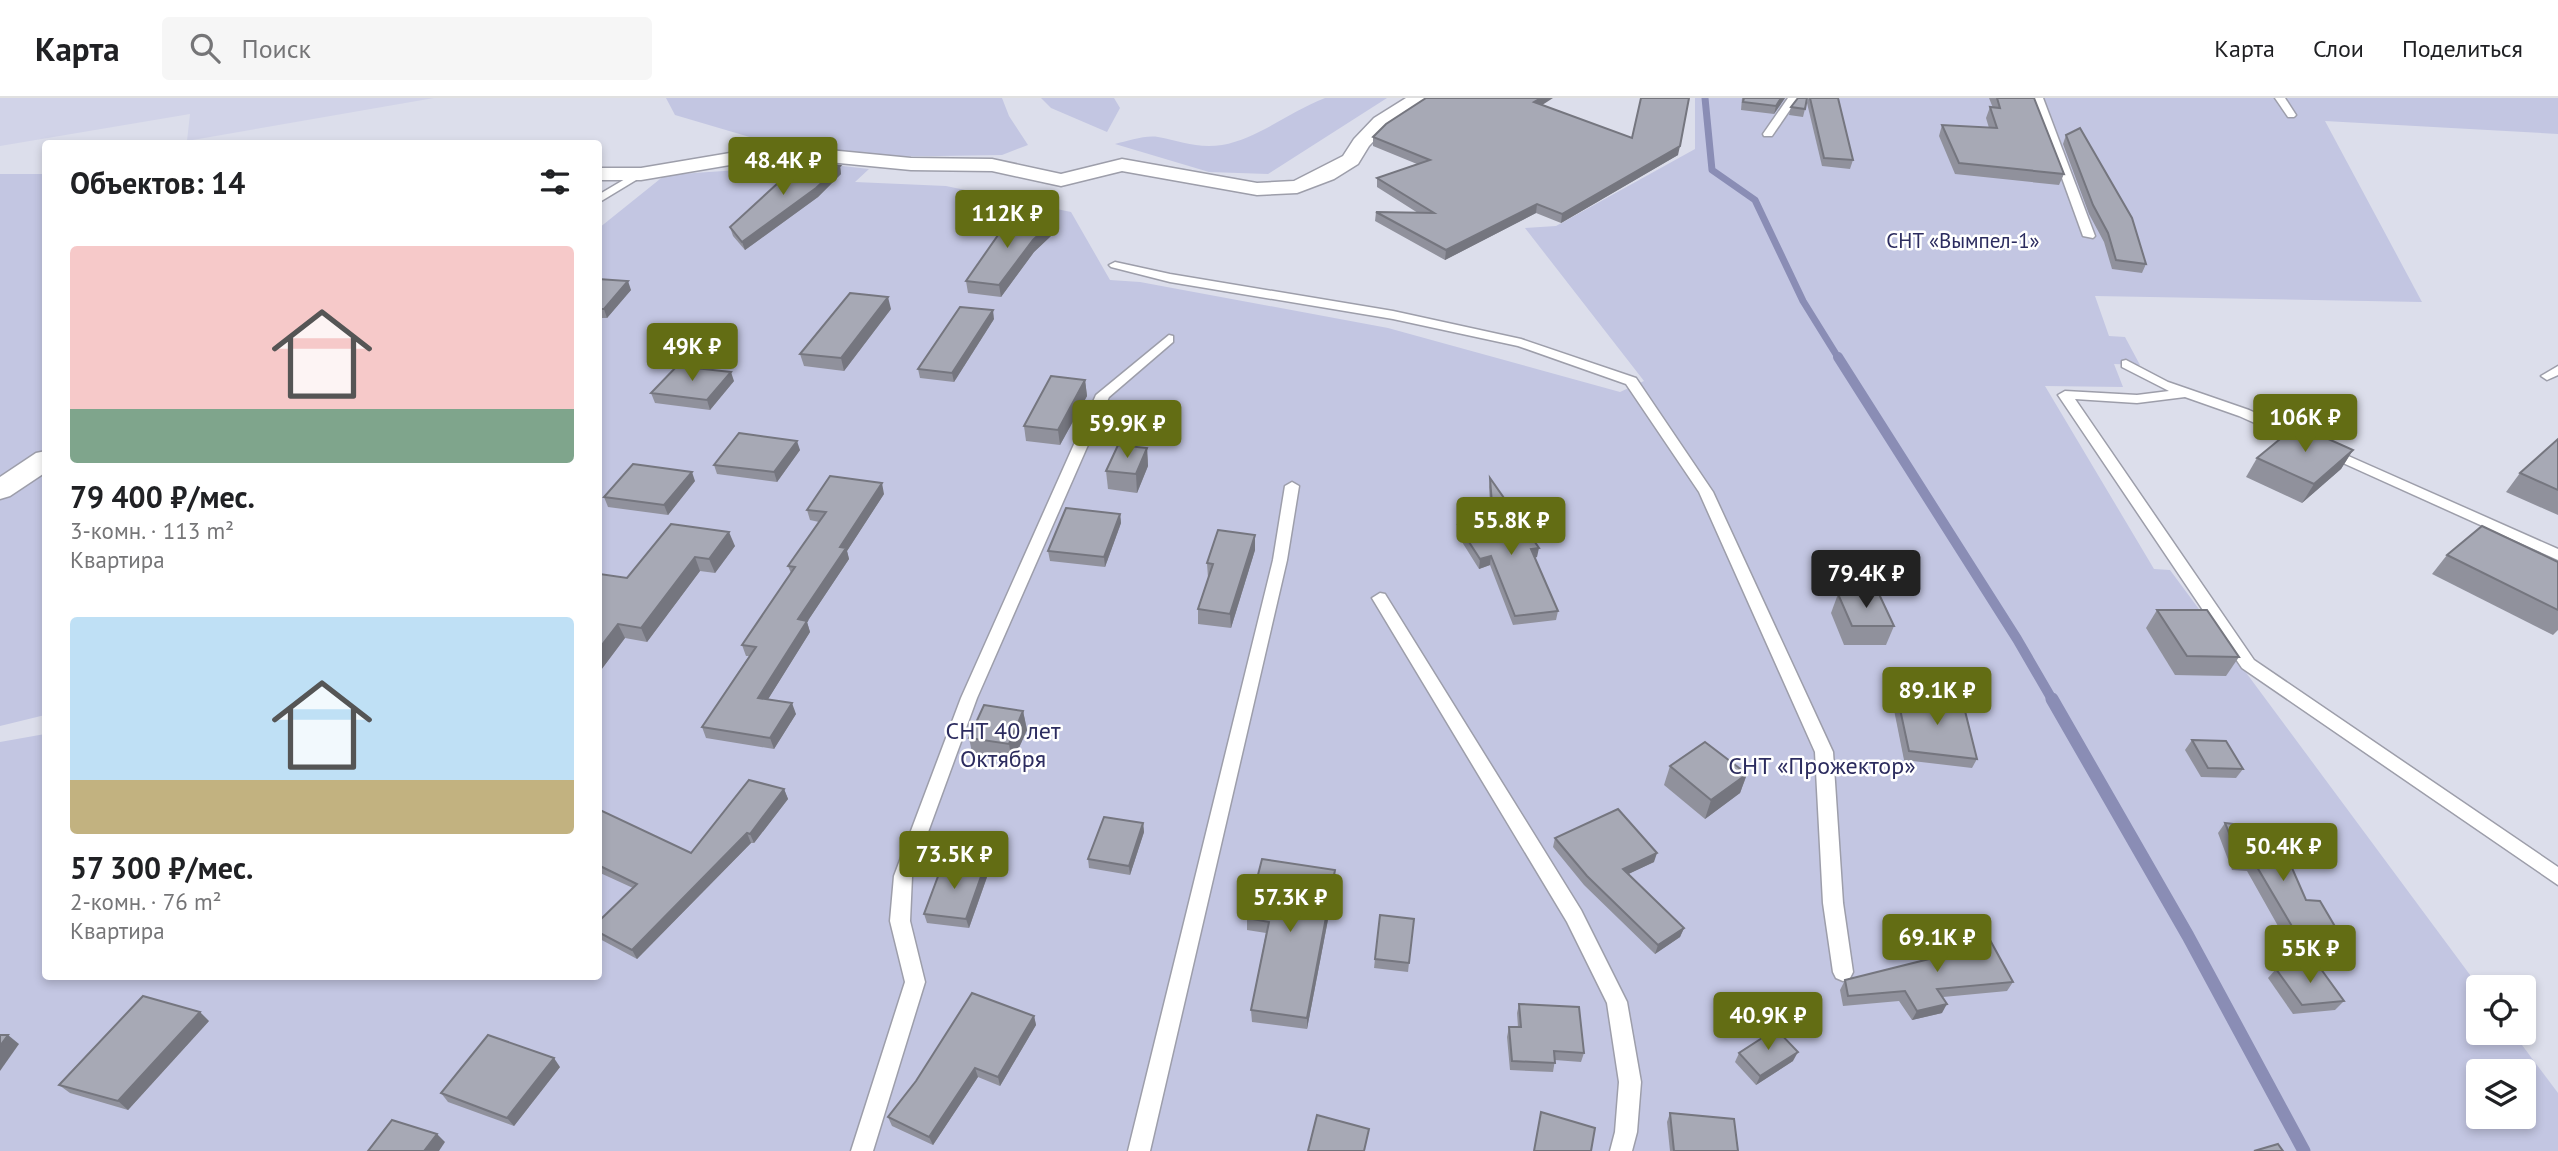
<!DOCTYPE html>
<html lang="ru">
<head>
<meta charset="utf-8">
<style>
  body { margin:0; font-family:"PT Sans",sans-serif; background:#f6f6f6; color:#202124; height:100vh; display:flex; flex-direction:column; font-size:26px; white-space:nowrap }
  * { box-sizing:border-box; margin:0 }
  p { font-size:23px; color:#757577 }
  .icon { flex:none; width:38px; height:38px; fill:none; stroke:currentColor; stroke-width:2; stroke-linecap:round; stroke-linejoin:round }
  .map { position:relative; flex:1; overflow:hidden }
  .side { position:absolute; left:42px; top:42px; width:560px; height:840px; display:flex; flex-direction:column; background:#fff; border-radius:7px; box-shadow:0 4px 10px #0003 }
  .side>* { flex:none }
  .tools { position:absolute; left:2466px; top:877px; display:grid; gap:14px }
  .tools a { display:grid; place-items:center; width:70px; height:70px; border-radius:7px; background:#fff; box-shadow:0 4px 10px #0003; font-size:35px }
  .price { position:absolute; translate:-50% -60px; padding:0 16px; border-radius:7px; background:#636d14; color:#fff; font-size:23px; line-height:46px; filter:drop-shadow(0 2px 4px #0008) }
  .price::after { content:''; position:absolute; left:50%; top:42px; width:21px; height:16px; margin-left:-10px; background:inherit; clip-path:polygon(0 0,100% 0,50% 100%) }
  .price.current { background:#222; color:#fff }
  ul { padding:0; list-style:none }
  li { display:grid; align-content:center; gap:14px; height:371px; padding:0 28px }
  li span { display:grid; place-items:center; height:217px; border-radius:7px; color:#555 }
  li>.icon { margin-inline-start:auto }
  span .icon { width:126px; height:126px; fill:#fffc; stroke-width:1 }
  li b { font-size:30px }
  h2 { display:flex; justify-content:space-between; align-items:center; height:84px; padding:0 28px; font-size:30px }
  header { display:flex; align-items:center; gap:42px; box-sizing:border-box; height:98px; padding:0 35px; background:#fff; border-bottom:2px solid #e0e0e0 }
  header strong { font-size:33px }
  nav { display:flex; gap:38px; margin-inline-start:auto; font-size:24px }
  .search { width:490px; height:63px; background:#f6f6f6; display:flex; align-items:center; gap:18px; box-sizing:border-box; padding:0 24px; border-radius:7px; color:#757577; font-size:26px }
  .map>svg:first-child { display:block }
  .built { fill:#d1d3e8 }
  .green { fill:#c3c6e2; fill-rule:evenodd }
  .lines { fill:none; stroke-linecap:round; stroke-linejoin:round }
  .stream-far2 { stroke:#8a8db5; stroke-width:7 }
  .stream-far1 { stroke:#8a8db5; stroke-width:10 }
  .stream { stroke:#8a8db5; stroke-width:13 }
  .lane-casing { stroke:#9d9eaa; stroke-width:3 }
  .street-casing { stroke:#9d9eaa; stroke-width:3 }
  .lane { fill:#fff; fill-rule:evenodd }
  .street { fill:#fff; fill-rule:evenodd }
  .wall { fill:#90919c }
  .shaded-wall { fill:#75767f }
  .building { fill:#a7a9b5; stroke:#75767f; stroke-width:2 }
  .labels { text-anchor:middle; stroke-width:5; stroke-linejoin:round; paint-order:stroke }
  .far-park-label { font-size:21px; fill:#2c2c5f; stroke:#fff }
  .park-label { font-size:24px; fill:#2c2c5f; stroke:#fff }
</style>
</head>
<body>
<header>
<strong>Карта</strong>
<div class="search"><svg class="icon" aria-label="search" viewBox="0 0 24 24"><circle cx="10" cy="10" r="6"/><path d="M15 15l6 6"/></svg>Поиск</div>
<nav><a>Карта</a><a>Слои</a><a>Поделиться</a></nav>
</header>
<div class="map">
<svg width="2558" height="1053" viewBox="0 0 2558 1053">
  <rect width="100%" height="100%" fill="#dcdeeb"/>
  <!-- built -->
  <path class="built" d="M0 0H434L187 43 190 16 0 48Z"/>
  <!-- green -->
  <g class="green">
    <path d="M666 0H1002L1009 18 1028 47 1002 57 875 59 753 40 675 17Z"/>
    <path d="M1041 0H1114L1120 10 1107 34 1051 10Z"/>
    <path d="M1325 0H1387L1268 76 1209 74 1115 46C1128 43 1145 37 1158 39 1180 43 1198 51 1222 47 1259 40 1289 14 1325 0Z"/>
    <path d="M1695 0H2558V36L2325 23 2422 204 2095 198 2109 238 2125 239 2140 267 2114 266 2123 289 2045 288 2154 471 2170 472 2479 889 2478 934 2513 935 2558 995V1053H0V644L45 636 46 878H598L599 130 665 77 825 66 869 71 855 84 946 88 1071 114 1110 182 1140 184 1388 230 1620 294 1644 283 1525 130 1556 128 1695 51ZM2478 973H2524V1018H2478Z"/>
    <path d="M0 76H46L45 617 0 628Z"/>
  </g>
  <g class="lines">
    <!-- stream-far2 -->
    <path class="stream-far2" d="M1705 0 1712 72 1755 102 1803 203 1839 261"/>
    <!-- stream-far1 -->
    <path class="stream-far1" d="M1838 259 2017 541 2053 603"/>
    <!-- stream -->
    <path class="stream" d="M2052 601 2188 838 2304 1053"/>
    <defs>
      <g id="lane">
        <path d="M1788 0H1798L1772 38H1764L1763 36Z"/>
        <path d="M2033 0H2043L2095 138 2093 140 2083 138Z"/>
        <path d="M2275 0H2285L2296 17 2294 19H2288Z"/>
        <path d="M637 74 646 76 598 105V97Z"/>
        <path d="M1115 164 1170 176 1393 213 1521 241 1636 280 1713 394 1833 654 1843 805 1853 874 1850 880 1843 883 1836 880 1833 874 1823 805 1815 654 1699 394 1626 286 1518 248 1393 221 1170 184 1111 169 1109 167Z"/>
        <path d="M1169 237 1173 238V244L1109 299 977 600 912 778 910 823 925 884 873 1053H851L905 884 890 823 894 778 961 600 1096 297Z"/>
        <path d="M2126 262 2168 284 2249 312 2312 340 2314 343 2312 346H2302L2239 318 2185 299 2137 305 2075 301 2254 562 2558 769V787L2242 570 2058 297 2065 293 2137 297 2169 293 2122 269V263Z"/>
        <path d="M2558 268V277L2547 282 2541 278Z"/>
        <path d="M2328 349 2558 451V462L2323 356 2321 353Z"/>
        <path d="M1292 384 1299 388 1287 462 1150 1053H1128L1273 462 1285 388Z"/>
        <path d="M1380 495 1385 496 1581 812 1627 904 1641 984 1637 1034 1632 1053H1610L1615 1034 1619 984 1607 905 1567 824 1372 500Z"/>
      </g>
      <g id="street">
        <path d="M1406 0H1429L1388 28 1369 48 1358 66 1334 81 1297 95 1257 97 1122 73 1061 88 992 73 911 72 777 59 641 82H598V70H641L777 47 911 60 992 61 1061 76 1122 61 1257 85 1294 83 1343 58 1354 41 1374 20Z"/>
        <path d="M46 353V374L10 398 0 401V379L36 355Z"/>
      </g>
    </defs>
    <!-- lane casing -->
    <use href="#lane" class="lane-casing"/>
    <!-- street casing -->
    <use href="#street" class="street-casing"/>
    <!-- lane -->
    <use href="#lane" class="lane"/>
    <!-- street -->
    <use href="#street" class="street"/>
  </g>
  <!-- wall -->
  <g class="wall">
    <path d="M1742 0H1785L1774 16 1741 12Z"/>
    <path d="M1808 0H1838L1853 62 1850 71 1822 68 1807 5Z"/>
    <path d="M1989 0H2034L2064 76 2059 87 1955 76 1939 38 1942 27 1989 30 1986 20 1990 9 1993 10Z"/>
    <path d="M1542 7 1678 57 1561 125 1536 115 1445 162 1375 123 1376 114 1418 115 1377 89V80L1417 66 1373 48V39Z"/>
    <path d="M1791 9 1805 11 1803 19 1789 17Z"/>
    <path d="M2066 37 2146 166 2142 175 2112 171 2104 144 2089 116 2063 46Z"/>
    <path d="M840 68 841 76 818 99 745 152 733 138 730 129Z"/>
    <path d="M1051 125 1052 137 1034 154 1001 199 968 195 966 183Z"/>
    <path d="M598 181 631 192 607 220H598Z"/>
    <path d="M891 211 844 273 804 268 800 256Z"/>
    <path d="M994 221 954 284 920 280 918 271Z"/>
    <path d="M1085 282 1087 298 1060 347 1026 343 1024 328Z"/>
    <path d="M734 283 710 312 655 305 651 295Z"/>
    <path d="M2558 341V417L2506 394 2520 375Z"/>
    <path d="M1147 350 1148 368 1137 395 1108 391 1106 373Z"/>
    <path d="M800 352 777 384 717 376 714 367Z"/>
    <path d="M2353 352 2341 371 2302 405 2246 379 2257 360Z"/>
    <path d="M1490 380 1537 459 1534 460 1558 513 1556 522 1513 527 1490 467 1479 471 1457 436 1458 427 1491 420 1489 389Z"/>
    <path d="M695 383 668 417 608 409 604 399Z"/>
    <path d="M884 396 847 453 849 461 807 524 810 534 768 601 796 616 774 651 706 640 702 629 749 558H746L742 547 791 475 788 468 819 424 810 422 807 412Z"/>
    <path d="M1120 416 1121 425 1105 469 1050 463 1048 453Z"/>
    <path d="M671 426 735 448 715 475 700 473 647 544 625 540 598 576 627 480Z"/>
    <path d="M1255 437V452L1231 530 1198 526V511L1208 480 1207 465Z"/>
    <path d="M2447 457 2558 464V532L2553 537 2432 476Z"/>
    <path d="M1838 496 1894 528 1886 547H1844L1831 515Z"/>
    <path d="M2157 512 2239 559 2226 578 2175 577 2146 530Z"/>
    <path d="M1897 597 1977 661 1972 670 1904 662 1893 607Z"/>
    <path d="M1023 613 1027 632 1012 665 973 659 969 640Z"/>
    <path d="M2192 642 2243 671 2236 680 2201 679 2185 652Z"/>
    <path d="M1670 668 1747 676 1740 695 1705 721 1664 687Z"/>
    <path d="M784 691 788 701 754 745H751L637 861 598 840V824L633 790 598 774V711L691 755Z"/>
    <path d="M1143 725 1144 734 1130 777 1089 770 1088 761Z"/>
    <path d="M2225 725 2340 837 2332 846H2325L2317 858 2300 867 2247 773 2232 772 2218 735Z"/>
    <path d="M1555 740 1654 764 1628 776 1684 830 1680 839 1655 856 1584 787 1553 749Z"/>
    <path d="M984 770 987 779 969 830 927 825 924 816Z"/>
    <path d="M1335 772V785L1307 931 1252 924 1251 912 1266 835 1247 832V820Z"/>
    <path d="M1380 817 1414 821 1408 874 1374 870Z"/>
    <path d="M1930 847 2013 884 2007 893 1943 899 1942 915 1912 922 1899 903 1843 908 1840 892 1845 882 1928 862 1925 856Z"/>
    <path d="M2276 871 2344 903 2335 912 2293 916 2268 880Z"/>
    <path d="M1519 906 1584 955 1581 964 1555 962 1553 974 1510 972 1507 939 1509 929H1518L1517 915Z"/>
    <path d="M1034 918 1036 927 1000 988 978 979 933 1047 892 1028 888 1019Z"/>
    <path d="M209 923 128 1012 70 995 59 987Z"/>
    <path d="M1739 955 1793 963 1756 987 1735 964Z"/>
    <path d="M560 969 514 1028 448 1004 441 995Z"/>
    <path d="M1670 1015 1738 1053H1670L1667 1024Z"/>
  </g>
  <!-- shaded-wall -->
  <g class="shaded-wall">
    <path d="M1541 0H1553L1533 13 1534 4Z"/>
    <path d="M1781 0H1785L1774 16 1776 8Z"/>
    <path d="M1680 48 1678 57 1561 125 1562 116Z"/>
    <path d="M840 68 841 76 818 99 745 152 742 144Z"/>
    <path d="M1537 106 1536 115 1445 162 1446 152Z"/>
    <path d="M1051 125 1052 137 1034 154 1001 199 999 187 1033 142Z"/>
    <path d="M628 183 631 192 607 220 604 211Z"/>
    <path d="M888 199 891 211 844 273 841 260Z"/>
    <path d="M993 212 994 221 954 284 952 275Z"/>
    <path d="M731 274 734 283 710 312 707 302Z"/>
    <path d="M1085 282 1087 298 1060 347 1058 332Z"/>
    <path d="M797 343 800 352 777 384 774 374Z"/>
    <path d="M1147 350 1148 368 1137 395 1136 376Z"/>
    <path d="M2353 352 2341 371 2302 405 2314 386Z"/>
    <path d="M692 374 695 383 668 417 664 407Z"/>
    <path d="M882 385 884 396 847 453 849 461 807 524 810 534 762 611 758 600 798 521 840 449Z"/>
    <path d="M1120 416 1121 425 1105 469 1104 459Z"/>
    <path d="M729 434 735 448 715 475 709 461Z"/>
    <path d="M1255 437V452L1231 530 1230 516Z"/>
    <path d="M1539 450 1537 459 1529 461 1531 451Z"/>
    <path d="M1491 458 1490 467 1479 471 1480 461Z"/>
    <path d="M695 459 700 473 647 544 641 530Z"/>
    <path d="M618 526 625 540 598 576V552Z"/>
    <path d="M792 605 796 616 774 651 770 640Z"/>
    <path d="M1023 613 1027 632 1012 665 1009 646Z"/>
    <path d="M1747 676 1740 695 1705 721 1711 702Z"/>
    <path d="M784 691 788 701 754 745 750 736Z"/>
    <path d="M1143 725 1144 734 1130 777 1129 768Z"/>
    <path d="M747 735 751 745 637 861 632 852Z"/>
    <path d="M1657 755 1654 764 1620 780 1623 771Z"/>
    <path d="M984 770 987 779 969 830 966 821Z"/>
    <path d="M1335 772V785L1307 931V920Z"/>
    <path d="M1684 830 1680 839 1655 856 1658 847Z"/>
    <path d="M2326 849 2317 858 2300 867 2309 857Z"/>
    <path d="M1947 906 1942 915 1912 922 1917 913Z"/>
    <path d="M200 914 209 923 128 1012 118 1003Z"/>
    <path d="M1034 918 1036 927 1000 988 998 979Z"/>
    <path d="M8 937 19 946 0 973V948Z"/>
    <path d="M1798 954 1793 963 1756 987 1760 978Z"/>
    <path d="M554 960 560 969 514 1028 507 1020Z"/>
    <path d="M975 970 978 979 933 1047 929 1039Z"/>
    <path d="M437 1036 445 1044 439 1053H424Z"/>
  </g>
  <!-- building -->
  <g class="building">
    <path d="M1426 0H1541L1534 4 1632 40 1641 0H1689L1680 48 1562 116 1537 106 1446 152 1376 114 1434 115 1377 80 1430 62 1373 39 1386 26Z"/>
    <path d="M1744 0H1781L1776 8 1743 4Z"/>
    <path d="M1798 0H1807L1805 11 1791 9Z"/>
    <path d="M1810 0H1838L1853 62 1824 60Z"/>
    <path d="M1997 0H2034L2064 76 1959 65 1942 27 1997 30 1990 9 2000 10Z"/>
    <path d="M2080 30 2132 120 2146 166 2116 162 2108 135 2093 107 2066 37Z"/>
    <path d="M802 63 840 68 816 90 742 144 730 129Z"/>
    <path d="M1012 117 1051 125 1033 142 999 187 966 183Z"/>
    <path d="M598 181 628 183 604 211H598Z"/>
    <path d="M850 195 888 199 841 260 800 256Z"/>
    <path d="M960 209 993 212 952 275 918 271Z"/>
    <path d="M677 268 731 274 707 302 651 295Z"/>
    <path d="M1051 278 1085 282 1058 332 1024 328Z"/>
    <path d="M2297 327 2353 352 2314 386 2257 360Z"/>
    <path d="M739 335 797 343 774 374 714 367Z"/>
    <path d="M2558 341V392L2520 375Z"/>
    <path d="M1118 347 1147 350 1136 376 1106 373Z"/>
    <path d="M633 366 692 374 664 407 604 399Z"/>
    <path d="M830 378 882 385 840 449 846 450 798 521 807 523 758 600 792 605 770 640 702 629 756 549 742 547 795 469 788 468 826 414 807 412Z"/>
    <path d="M1490 380 1539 450 1531 451 1558 513 1515 518 1491 458 1480 461 1458 427 1493 419Z"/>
    <path d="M1066 410 1120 416 1104 459 1048 453Z"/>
    <path d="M671 426 729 434 709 461 695 459 641 530 618 526 598 552V478L600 476 627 480Z"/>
    <path d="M2482 428 2558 464V512L2447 457Z"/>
    <path d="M1218 432 1255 437 1230 516 1198 511 1213 466 1207 465Z"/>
    <path d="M1838 496H1879L1894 528H1852Z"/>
    <path d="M2157 512H2207L2239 559 2187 558Z"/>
    <path d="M1897 597 1963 605 1977 661 1909 653Z"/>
    <path d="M984 607 1023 613 1009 646 969 640Z"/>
    <path d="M2192 642 2226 643 2243 671 2208 670Z"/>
    <path d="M1705 644 1747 676 1711 702 1670 668Z"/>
    <path d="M749 682 784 691 750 736 747 735 632 852 598 834V824L637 786 598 767V711L691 755Z"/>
    <path d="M1618 711 1657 755 1623 771 1684 830 1658 847 1587 778 1555 740Z"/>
    <path d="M1104 719 1143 725 1129 768 1088 761Z"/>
    <path d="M2225 725 2275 731 2306 802 2320 803 2340 837 2320 836 2326 849 2309 857 2254 764 2240 762Z"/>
    <path d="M1262 761 1335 772 1307 920 1251 912 1269 824 1247 820Z"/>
    <path d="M943 765 984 770 966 821 924 816Z"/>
    <path d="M1380 817 1414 821 1409 865 1375 861Z"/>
    <path d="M1990 842 2013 884 1937 891 1947 906 1917 913 1905 893 1848 898 1845 882 1937 859 1930 847Z"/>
    <path d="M2318 867 2344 903 2302 907 2276 871Z"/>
    <path d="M972 895 1034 918 998 979 975 970 929 1039 888 1019 916 983Z"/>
    <path d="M143 898 200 914 118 1003 59 987Z"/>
    <path d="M1519 906 1579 909 1584 955 1554 953 1555 965 1512 963 1509 929H1521Z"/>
    <path d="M1776 931 1798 954 1760 978 1739 955Z"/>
    <path d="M0 937H8L0 948Z"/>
    <path d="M488 937 554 960 507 1020 441 995Z"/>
    <path d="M1541 1014 1595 1030 1591 1053H1534Z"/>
    <path d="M1670 1015 1734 1021 1738 1053H1674Z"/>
    <path d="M1317 1017 1369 1031 1364 1053H1308Z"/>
    <path d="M392 1022 437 1036 424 1053H368Z"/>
    <path d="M2278 1046 2283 1053H2254Z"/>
  </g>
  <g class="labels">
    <!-- far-park labels -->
    <g class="far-park-label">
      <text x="1963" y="150">СНТ «Вымпел-1»</text>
    </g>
    <!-- park labels -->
    <g class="park-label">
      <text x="1003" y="641">СНТ 40 лет<tspan x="1003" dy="28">Октября</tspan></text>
      <text x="1822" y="676">СНТ «Прожектор»</text>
    </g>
  </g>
</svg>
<div class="tools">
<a><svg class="icon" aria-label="locate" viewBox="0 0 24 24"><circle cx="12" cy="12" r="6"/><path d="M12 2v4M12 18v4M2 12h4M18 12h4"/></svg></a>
<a><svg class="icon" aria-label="layers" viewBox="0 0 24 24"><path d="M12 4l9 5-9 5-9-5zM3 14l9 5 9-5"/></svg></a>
</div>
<b class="price" style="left:783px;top:99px">48.4K ₽</b>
<b class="price" style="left:1007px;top:152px">112K ₽</b>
<b class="price" style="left:692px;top:285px">49K ₽</b>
<b class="price" style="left:2305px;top:356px">106K ₽</b>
<b class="price" style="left:1127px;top:362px">59.9K ₽</b>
<b class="price" style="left:1511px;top:459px">55.8K ₽</b>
<b class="price current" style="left:1866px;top:512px">79.4K ₽</b>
<b class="price" style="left:1937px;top:629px">89.1K ₽</b>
<b class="price" style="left:2283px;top:785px">50.4K ₽</b>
<b class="price" style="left:954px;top:793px">73.5K ₽</b>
<b class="price" style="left:1290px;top:836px">57.3K ₽</b>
<b class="price" style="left:1937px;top:876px">69.1K ₽</b>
<b class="price" style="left:2310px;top:887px">55K ₽</b>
<b class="price" style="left:1768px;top:954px">40.9K ₽</b>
<section class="side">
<h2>Объектов: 14<svg class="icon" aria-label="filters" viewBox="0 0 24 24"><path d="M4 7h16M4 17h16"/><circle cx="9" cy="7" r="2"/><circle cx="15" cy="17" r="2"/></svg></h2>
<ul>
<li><span style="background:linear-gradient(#f6c9c9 75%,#7fa58c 0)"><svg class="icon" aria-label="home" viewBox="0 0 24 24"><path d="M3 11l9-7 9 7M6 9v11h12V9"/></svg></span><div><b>79 400 ₽/мес.</b><p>3-комн. · 113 m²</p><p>Квартира</p></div></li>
<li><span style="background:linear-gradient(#bfe0f5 75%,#c2b280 0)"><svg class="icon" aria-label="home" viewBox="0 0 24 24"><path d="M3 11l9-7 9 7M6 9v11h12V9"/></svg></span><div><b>57 300 ₽/мес.</b><p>2-комн. · 76 m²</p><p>Квартира</p></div></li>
</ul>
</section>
</div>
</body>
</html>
